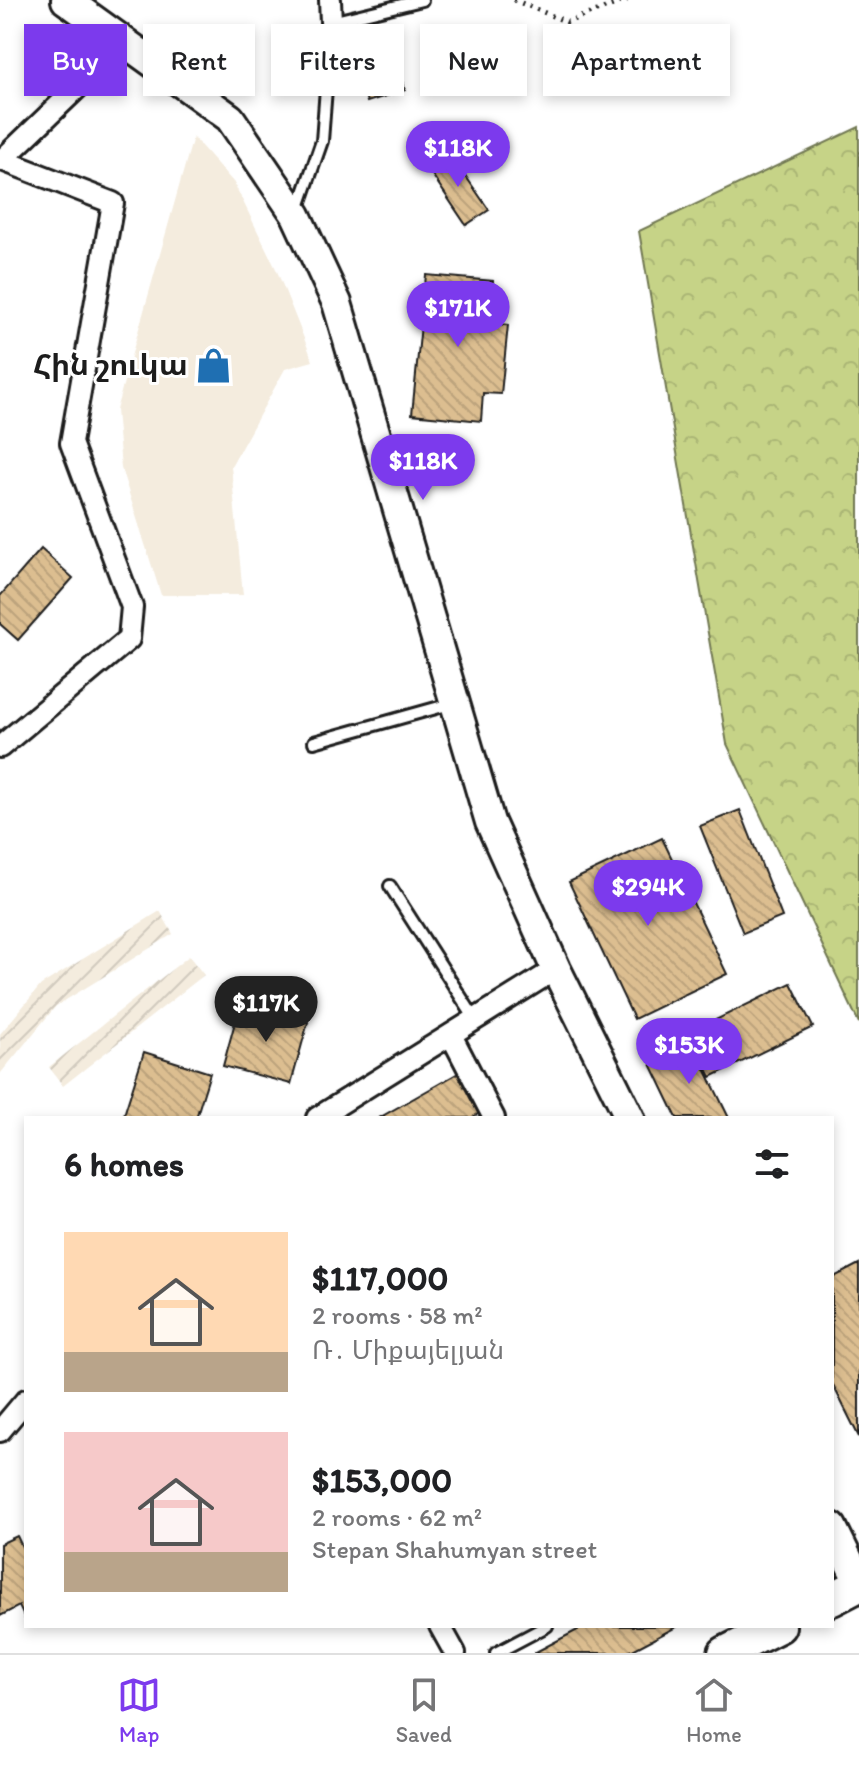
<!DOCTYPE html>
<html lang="en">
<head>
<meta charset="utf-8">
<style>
  body { margin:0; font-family:Itim,"Noto Sans Armenian",sans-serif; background:#f6f6f6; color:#202124; height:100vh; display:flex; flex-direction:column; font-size:30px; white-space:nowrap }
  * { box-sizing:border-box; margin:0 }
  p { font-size:26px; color:#757577 }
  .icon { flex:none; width:44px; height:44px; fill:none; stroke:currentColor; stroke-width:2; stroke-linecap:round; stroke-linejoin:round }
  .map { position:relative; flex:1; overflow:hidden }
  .side { position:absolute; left:24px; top:1116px; width:810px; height:512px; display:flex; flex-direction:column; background:#fff; border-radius:0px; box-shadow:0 4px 12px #0003 }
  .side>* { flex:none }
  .hud { position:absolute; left:24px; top:24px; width:812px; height:72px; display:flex; gap:16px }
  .price { position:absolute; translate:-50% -68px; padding:0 18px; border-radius:28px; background:#7c3aed; color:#fff; font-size:26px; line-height:52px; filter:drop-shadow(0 2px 4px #0008) }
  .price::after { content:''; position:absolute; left:50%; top:48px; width:24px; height:18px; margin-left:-12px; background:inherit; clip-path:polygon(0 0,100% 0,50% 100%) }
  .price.on { background:#222; color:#fff }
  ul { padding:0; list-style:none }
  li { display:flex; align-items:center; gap:24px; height:200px; padding:0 40px }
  li span { display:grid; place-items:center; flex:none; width:224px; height:160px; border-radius:0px; color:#555 }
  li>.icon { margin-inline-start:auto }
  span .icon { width:96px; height:96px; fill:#fffc; stroke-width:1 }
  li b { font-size:34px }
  h2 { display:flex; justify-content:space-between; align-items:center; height:96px; padding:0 40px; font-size:34px }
  .chip { padding:0 28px; border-radius:0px; background:#fff; box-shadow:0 4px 12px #0003; font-size:28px; line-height:72px }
  .chip.on { background:#7c3aed; color:#fff }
  .tab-bar { display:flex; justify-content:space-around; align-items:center; height:112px; border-top:2px solid #e0e0e0; background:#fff; font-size:22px; color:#757577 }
  .tab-bar a { display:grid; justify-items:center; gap:4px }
  .tab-bar .on { color:#7c3aed }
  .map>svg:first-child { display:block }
  .built { fill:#f4ecde }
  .industrial { fill:url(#industrial-furrows) }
  .forest { fill:url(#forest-crowns); stroke:#717852; stroke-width:2 }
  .building { fill:url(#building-back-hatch); stroke:#1c1c1c; stroke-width:2 }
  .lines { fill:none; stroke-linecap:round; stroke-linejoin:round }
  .lane-casing { stroke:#1c1c1c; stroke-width:16 }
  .street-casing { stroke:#1c1c1c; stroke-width:26 }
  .secondary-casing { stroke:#1c1c1c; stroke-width:34 }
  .primary-casing { stroke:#1c1c1c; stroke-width:38 }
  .path { stroke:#1c1c1c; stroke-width:5; stroke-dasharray:2 6; stroke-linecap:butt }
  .lane { stroke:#fff; stroke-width:10 }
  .street { stroke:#fff; stroke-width:20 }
  .secondary { stroke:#fff; stroke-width:28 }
  .primary { stroke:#fff; stroke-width:32 }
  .labels { text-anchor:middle; stroke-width:6; stroke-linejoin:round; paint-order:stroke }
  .poi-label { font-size:30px; font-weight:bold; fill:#1c1c1c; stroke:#fff; text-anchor:end }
</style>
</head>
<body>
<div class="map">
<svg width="859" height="1653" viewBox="0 0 859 1653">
  <defs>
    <pattern id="industrial-furrows" width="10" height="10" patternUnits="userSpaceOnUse" patternTransform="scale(2)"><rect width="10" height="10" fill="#f4ecde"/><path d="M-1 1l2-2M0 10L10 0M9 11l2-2" fill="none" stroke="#d1cabe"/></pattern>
    <pattern id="forest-crowns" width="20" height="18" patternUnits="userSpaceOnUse" patternTransform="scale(2)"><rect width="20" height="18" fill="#c6d387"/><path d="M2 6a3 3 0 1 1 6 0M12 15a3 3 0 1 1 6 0" fill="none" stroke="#aab574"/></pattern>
    <pattern id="building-back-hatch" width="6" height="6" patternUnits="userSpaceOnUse" patternTransform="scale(2)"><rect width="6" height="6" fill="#dcbe90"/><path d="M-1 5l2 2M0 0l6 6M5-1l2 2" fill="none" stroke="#bca37c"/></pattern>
  </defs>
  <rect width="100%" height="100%" fill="#fff"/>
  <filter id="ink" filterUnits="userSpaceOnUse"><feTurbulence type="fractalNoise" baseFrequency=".0125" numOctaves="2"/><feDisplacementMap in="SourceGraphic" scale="16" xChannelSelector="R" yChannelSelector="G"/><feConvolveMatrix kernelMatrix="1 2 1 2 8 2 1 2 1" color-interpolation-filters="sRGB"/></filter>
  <g filter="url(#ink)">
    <!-- built -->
    <path class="built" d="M193 137 234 183 277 271 313 361 285 369 231 466 243 595H161L121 468 116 410Z"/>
    <!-- industrial -->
    <g class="industrial">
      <path d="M160 911 173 934 56 1006 0 1074V1034L41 985Z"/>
      <path d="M189 956 204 975 63 1086 49 1067Z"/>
    </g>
    <!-- forest -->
    <path class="forest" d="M859 127V1023L727 744 639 231Z"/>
    <!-- building -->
    <g class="building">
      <path d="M390 41 405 90 367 102 352 53Z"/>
      <path d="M449 152 489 210 466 225 427 167Z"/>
      <path d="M426 275 493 281 489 323 508 325 501 394 483 393 481 421 412 414Z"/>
      <path d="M41 549 73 578 18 640 0 624V596Z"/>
      <path d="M740 810 782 917 743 933 700 826Z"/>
      <path d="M662 838 727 974 634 1019 569 882Z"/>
      <path d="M791 983 813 1027 711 1077 689 1033Z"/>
      <path d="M240 1004 308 1022 291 1084 223 1066Z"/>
      <path d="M693 1044 729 1118H677L651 1064Z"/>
      <path d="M144 1052 210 1073 196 1118H123Z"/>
      <path d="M460 1072 483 1111 471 1118H379Z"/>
      <path d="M859 1264V1437L832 1383V1278Z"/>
      <path d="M17 1536 26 1555V1621L19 1606 0 1616V1544Z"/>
      <path d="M585 1626H678L627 1653H534Z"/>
    </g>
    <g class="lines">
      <defs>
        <g id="lane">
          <path d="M298 210 322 141 331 22 422 0"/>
          <path d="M314 742 454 703"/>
          <path d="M390 886 475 1019"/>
          <path d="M496 1653 547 1626"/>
        </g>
        <g id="street">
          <path d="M330 0 331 22"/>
          <path d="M0 747 129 639 132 607 71 443 113 203 2 160 124 43"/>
          <path d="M451 1035 494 1118"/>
          <path d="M317 1118 556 969"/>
          <path d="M0 1431 26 1400"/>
          <path d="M440 1626 455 1653"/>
        </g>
        <g id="secondary">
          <path d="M66 0 230 118 296 215 337 303 490 822 556 969 630 1118"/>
          <path d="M832 1527 859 1582"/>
        </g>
        <g id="primary">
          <path d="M832 1599 859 1585"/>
          <path d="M725 1653 779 1626"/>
        </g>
      </defs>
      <!-- lane casing -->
      <use href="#lane" class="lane-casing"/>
      <!-- street casing -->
      <use href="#street" class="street-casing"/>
      <!-- secondary casing -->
      <use href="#secondary" class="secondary-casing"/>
      <!-- primary casing -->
      <use href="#primary" class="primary-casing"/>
      <!-- path -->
      <path class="path" d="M514 0 567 22 627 0"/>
      <!-- lane -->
      <use href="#lane" class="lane"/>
      <!-- street -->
      <use href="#street" class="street"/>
      <!-- secondary -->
      <use href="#secondary" class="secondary"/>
      <!-- primary -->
      <use href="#primary" class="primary"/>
    </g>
  </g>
  <!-- icons -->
  <defs>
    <symbol id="shop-bare" viewBox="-9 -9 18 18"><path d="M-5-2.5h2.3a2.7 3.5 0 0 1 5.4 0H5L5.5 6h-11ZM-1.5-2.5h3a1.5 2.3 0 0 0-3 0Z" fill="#1f6fb2" stroke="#fff" stroke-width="2.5" paint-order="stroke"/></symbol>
  </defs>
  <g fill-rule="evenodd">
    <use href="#shop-bare" x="188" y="340" width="51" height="51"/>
  </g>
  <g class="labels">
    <!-- poi labels -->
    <g class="poi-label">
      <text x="188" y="375">Հին շուկա</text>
    </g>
  </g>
</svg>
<b class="price" style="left:458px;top:189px">$118K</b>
<b class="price" style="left:458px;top:349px">$171K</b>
<b class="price" style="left:423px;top:502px">$118K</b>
<b class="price" style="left:648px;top:928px">$294K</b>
<b class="price on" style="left:266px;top:1044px">$117K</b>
<b class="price" style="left:689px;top:1086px">$153K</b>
<div class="hud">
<a class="chip on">Buy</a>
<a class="chip">Rent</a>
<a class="chip">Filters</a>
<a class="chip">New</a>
<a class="chip">Apartment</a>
</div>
<section class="side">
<h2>6 homes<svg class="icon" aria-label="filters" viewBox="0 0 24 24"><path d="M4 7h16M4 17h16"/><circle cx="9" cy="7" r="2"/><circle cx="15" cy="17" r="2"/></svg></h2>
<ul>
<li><span style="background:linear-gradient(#ffd9b3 75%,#b9a48a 0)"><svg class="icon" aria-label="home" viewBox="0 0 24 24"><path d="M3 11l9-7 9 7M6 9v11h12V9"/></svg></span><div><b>$117,000</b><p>2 rooms · 58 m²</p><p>Ռ․ Միքայելյան</p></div></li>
<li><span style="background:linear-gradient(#f6c9c9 75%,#b9a48a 0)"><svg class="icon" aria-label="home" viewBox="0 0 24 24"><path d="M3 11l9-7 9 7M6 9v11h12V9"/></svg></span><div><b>$153,000</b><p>2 rooms · 62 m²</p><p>Stepan Shahumyan street</p></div></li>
</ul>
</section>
</div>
<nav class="tab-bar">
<a class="on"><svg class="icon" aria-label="map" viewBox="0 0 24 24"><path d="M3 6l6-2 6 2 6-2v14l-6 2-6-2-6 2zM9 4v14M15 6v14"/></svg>Map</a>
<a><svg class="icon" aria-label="saved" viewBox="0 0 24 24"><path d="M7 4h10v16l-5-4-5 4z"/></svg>Saved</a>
<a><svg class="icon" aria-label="home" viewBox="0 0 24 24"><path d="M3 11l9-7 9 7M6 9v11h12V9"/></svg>Home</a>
</nav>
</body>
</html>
